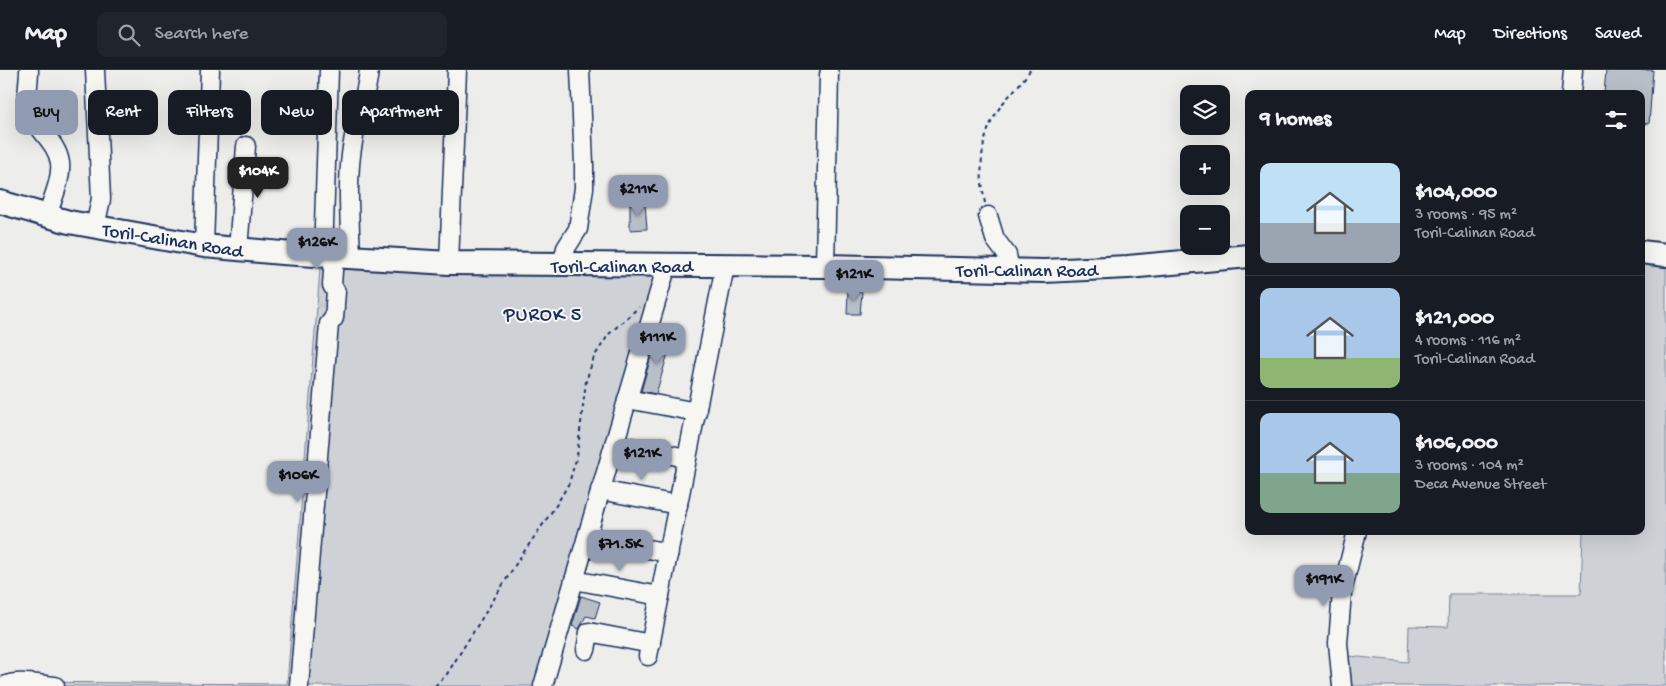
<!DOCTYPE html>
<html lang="en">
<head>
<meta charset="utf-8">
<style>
  body { margin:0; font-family:"Gochi Hand",sans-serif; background:#20242c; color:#f1f3f6; height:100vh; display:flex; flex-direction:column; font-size:19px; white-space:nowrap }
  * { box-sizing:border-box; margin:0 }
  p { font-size:16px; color:#9ea1a6 }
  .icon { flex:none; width:28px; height:28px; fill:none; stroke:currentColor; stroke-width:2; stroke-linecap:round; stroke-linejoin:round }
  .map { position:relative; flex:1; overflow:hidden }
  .side { position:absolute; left:1245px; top:20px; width:400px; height:445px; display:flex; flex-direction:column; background:#171b24; border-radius:10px; box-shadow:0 5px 20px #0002 }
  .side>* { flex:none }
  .top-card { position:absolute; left:15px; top:20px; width:475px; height:45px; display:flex; gap:10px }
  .controls { position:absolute; left:1180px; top:15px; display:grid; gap:10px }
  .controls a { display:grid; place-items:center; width:50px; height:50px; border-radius:10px; background:#171b24; box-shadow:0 5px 20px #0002; font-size:25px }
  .price { position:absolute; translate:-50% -42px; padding:0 11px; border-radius:10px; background:#919bb2; color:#111; font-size:16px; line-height:32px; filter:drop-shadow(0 1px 2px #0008) }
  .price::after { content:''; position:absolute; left:50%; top:30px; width:15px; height:11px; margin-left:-8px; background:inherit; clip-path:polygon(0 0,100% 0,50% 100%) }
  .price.active { background:#222; color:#fff }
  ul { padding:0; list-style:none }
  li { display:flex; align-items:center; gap:15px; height:125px; padding:0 15px }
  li+li { border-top:1px solid #363941 }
  li span { display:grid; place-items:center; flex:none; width:140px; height:100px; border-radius:10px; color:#555 }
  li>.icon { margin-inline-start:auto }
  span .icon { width:60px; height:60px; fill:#fffc; stroke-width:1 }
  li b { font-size:21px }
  h2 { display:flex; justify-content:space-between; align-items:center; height:60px; padding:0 15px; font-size:21px }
  .chip { padding:0 18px; border-radius:10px; background:#171b24; box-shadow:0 5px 20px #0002; font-size:18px; line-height:45px }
  .chip.active { background:#919bb2; color:#111 }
  header { display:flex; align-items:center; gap:30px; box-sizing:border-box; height:70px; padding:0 25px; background:#171b24; border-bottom:1px solid #363941 }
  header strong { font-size:24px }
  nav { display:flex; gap:28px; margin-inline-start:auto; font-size:18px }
  .search { width:350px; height:45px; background:#20242c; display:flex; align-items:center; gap:12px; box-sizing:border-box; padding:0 18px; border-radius:10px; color:#9ea1a6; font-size:19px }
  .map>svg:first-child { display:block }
  .green { fill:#ced2d7; stroke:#74809a }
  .building { fill:#b9bfc8; stroke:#1b2f5e }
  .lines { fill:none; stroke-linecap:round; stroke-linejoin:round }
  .minor-tunnel { stroke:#c3c8d0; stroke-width:18; stroke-dasharray:18 9; stroke-linecap:butt }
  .minor-casing { stroke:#1b2f5e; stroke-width:21 }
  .major-casing { stroke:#1b2f5e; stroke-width:26 }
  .path { stroke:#1b2f5e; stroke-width:2; stroke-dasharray:4 4; stroke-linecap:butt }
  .minor { stroke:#f6f6f2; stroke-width:18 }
  .major { stroke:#f6f6f2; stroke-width:22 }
  .labels { text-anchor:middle; stroke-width:4; stroke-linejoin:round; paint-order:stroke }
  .street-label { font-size:19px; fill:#1b2f5e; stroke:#f6f6f2 }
  .neighbourhood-label { font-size:20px; letter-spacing:1px; fill:#1b2f5e; stroke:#f6f6f2 }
</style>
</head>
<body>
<header>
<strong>Map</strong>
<div class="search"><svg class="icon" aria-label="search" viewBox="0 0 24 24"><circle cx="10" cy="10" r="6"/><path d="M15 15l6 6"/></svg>Search here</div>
<nav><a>Map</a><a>Directions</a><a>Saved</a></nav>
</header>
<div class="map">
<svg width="1666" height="616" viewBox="0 0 1666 616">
  <rect width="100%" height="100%" fill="#edeeec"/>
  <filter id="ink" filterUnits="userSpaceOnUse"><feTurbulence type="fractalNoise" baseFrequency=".02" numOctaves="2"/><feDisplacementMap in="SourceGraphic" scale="10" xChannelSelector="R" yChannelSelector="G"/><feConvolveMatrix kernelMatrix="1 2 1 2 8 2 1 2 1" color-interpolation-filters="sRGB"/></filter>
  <g filter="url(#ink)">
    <!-- green -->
    <g class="green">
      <path d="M1641 191 1666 193V616H1352L1349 586 1408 592 1409 556 1448 557 1449 524H1581L1583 461H1641Z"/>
      <path d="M320 199 655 205 534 616H0V612L287 614Z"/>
    </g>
    <!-- building -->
    <g class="building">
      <path d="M1606 0H1653L1649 54 1641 53V24H1604Z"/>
      <path d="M645 133 647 159 630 160V134Z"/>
      <path d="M848 220 862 222 860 244H847Z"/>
      <path d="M657 266 672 270 656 324 641 321Z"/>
      <path d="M581 526 600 532 595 548 586 546 579 559 572 556Z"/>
    </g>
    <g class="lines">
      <!-- minor-tunnel -->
      <path class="minor-tunnel" d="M326 237V233"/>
      <defs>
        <g id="minor">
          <path d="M29 0C29 11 26 24 28 35 32 57 57 70 60 93 62 109 52 130 47 146"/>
          <path d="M1571 24 1573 0"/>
          <path d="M988 146 995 169 1007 185 1010 201"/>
          <path d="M95 157 101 129 95 0"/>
          <path d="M204 176 210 0"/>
          <path d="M238 180 246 76"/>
          <path d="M323 186 329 0"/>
          <path d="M334 187 332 215 336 222 335 234"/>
          <path d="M351 188C350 150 346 109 353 72 357 47 367 25 369 0"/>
          <path d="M449 193 457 0"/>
          <path d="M562 195 566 178 578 159 584 118V94L580 0"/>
          <path d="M825 196 829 4"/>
          <path d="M627 329 697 342"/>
          <path d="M614 374 687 388"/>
          <path d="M600 420 678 435"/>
          <path d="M587 467 669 483"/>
          <path d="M574 510 660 526"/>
          <path d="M586 580 589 562 651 574"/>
          <path d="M648 586 725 196"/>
          <path d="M4 616C18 609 39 615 55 616"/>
          <path d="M299 616 329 254 334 248 335 237"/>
          <path d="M543 616 667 195"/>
          <path d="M1342 616 1338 573 1342 522 1357 461"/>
        </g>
        <g id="major">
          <path d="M0 132 69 152 204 176 282 183 449 193 825 196 1044 201 1128 197 1249 186"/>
          <path d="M1641 182 1666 185"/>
        </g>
      </defs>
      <!-- minor casing -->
      <use href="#minor" class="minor-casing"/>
      <!-- major casing -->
      <use href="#major" class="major-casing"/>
      <!-- path -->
      <g class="path">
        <path d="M985 133C978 97 980 63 1003 33 1012 22 1022 13 1030 0"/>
        <path d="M435 616 447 604 519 489 557 434 569 413 577 386 586 311 594 287 609 264 639 237"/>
      </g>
      <!-- minor -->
      <use href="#minor" class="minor"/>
      <!-- major -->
      <use href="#major" class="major"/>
    </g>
  </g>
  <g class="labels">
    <!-- street labels -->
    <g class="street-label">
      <text transform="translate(173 169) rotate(9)" y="7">Toril-Calinan Road</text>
      <text x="622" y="202">Toril-Calinan Road</text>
      <text x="1027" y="206">Toril-Calinan Road</text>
    </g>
    <!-- neighbourhood labels -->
    <g class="neighbourhood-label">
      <text x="543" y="250">PUROK 5</text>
    </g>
  </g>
</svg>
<div class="controls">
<a><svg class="icon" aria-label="layers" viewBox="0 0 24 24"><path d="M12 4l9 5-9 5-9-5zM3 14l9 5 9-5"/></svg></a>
<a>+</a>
<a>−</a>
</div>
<b class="price active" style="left:258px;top:129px">$104K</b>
<b class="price" style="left:638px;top:147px">$211K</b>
<b class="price" style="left:317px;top:200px">$126K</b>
<b class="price" style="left:854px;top:232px">$121K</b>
<b class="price" style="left:657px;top:295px">$111K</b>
<b class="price" style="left:642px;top:411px">$121K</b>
<b class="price" style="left:298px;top:433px">$106K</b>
<b class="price" style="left:620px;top:502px">$71.5K</b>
<b class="price" style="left:1324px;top:537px">$191K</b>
<div class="top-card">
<a class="chip active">Buy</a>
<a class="chip">Rent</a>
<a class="chip">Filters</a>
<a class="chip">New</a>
<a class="chip">Apartment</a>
</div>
<section class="side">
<h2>9 homes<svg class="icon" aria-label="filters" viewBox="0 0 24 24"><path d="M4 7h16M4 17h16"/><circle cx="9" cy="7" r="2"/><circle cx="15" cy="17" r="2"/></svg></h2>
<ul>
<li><span style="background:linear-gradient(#bfe0f5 60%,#9aa5b1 0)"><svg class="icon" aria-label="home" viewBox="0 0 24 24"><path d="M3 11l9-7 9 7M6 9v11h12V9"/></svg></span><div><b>$104,000</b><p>3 rooms · 95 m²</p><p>Toril-Calinan Road</p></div></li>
<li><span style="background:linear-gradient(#a9c7e8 70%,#8fb573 0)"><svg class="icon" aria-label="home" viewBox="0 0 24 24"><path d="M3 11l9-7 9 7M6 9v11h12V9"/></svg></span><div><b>$121,000</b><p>4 rooms · 116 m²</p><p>Toril-Calinan Road</p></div></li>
<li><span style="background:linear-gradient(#a9c7e8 60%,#7fa58c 0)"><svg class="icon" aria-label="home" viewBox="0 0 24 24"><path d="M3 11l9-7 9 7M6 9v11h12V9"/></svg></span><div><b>$106,000</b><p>3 rooms · 104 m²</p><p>Deca Avenue Street</p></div></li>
</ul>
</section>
</div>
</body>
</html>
